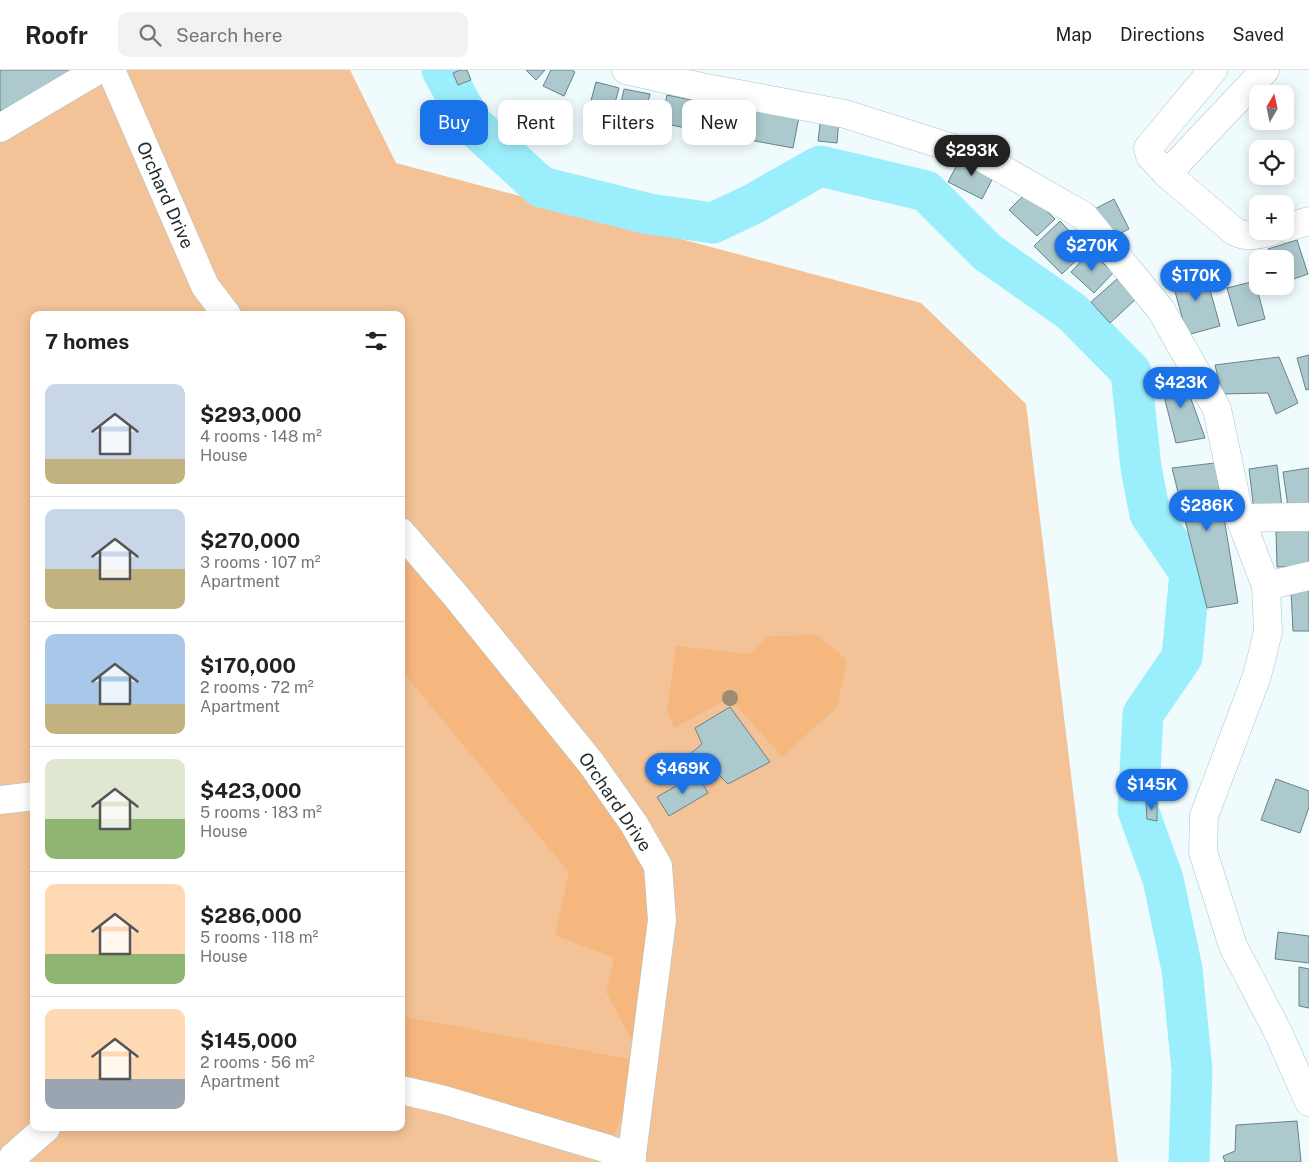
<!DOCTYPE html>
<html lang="en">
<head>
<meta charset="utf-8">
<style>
  body { margin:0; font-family:"Public Sans",sans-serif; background:#f2f2f2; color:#222; height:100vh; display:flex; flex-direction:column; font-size:19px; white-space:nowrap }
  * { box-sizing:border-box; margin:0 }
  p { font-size:16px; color:#767676 }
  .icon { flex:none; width:28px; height:28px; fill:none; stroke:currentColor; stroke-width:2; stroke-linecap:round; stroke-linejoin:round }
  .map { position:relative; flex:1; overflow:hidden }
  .drawer { position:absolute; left:30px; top:241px; width:375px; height:820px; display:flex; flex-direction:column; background:#fff; border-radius:10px; box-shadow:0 2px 12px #0003 }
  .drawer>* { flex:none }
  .banner { position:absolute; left:420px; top:30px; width:475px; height:45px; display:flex; gap:10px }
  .needle { width:32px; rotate:9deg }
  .fabs { position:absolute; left:1249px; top:15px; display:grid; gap:10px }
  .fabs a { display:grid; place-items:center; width:45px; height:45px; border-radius:10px; background:#fff; box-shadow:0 2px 12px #0003; font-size:25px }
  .price { position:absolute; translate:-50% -42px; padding:0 11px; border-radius:18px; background:#1a73e8; color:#fff; font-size:16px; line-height:32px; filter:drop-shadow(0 1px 2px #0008) }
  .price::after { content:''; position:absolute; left:50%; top:30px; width:15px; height:11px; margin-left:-8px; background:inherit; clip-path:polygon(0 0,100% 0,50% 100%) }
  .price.on { background:#222; color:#fff }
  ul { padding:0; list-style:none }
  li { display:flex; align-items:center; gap:15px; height:125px; padding:0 15px }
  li+li { border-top:1px solid #e0e0e0 }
  li span { display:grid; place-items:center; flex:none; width:140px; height:100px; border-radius:10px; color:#555 }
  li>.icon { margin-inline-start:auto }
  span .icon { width:60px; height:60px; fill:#fffc; stroke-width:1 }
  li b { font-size:21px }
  h2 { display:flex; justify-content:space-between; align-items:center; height:60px; padding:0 15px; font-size:21px }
  .chip { padding:0 18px; border-radius:10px; background:#fff; box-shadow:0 2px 12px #0003; font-size:18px; line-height:45px }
  .chip.on { background:#1a73e8; color:#fff }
  header { display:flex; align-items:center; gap:30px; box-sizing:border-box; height:70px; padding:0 25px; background:#fff; border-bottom:1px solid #e0e0e0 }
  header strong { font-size:24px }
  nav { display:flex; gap:28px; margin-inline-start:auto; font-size:18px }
  .search { width:350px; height:45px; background:#f2f2f2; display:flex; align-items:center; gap:12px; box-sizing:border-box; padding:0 18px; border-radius:10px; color:#767676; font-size:19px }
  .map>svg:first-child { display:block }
  .green { fill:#f3c296; fill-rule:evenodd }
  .forest { fill:#f5b77e }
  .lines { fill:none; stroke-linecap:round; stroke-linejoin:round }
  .river { stroke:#9beefb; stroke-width:41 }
  .building { fill:#acc9cd; stroke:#688287 }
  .minor-casing { stroke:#a9c5ca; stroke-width:29 }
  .minor { stroke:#fff; stroke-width:28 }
  .tree { fill:#9c8c73 }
  .labels { text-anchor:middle; stroke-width:4.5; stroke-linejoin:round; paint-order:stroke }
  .street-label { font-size:18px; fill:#1f2a2c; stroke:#fff }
</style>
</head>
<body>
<header>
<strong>Roofr</strong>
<div class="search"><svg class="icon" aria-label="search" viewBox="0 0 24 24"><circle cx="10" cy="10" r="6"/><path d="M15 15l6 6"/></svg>Search here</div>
<nav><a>Map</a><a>Directions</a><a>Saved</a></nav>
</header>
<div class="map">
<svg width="1309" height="1092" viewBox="0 0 1309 1092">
  <rect width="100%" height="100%" fill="#f0fbfd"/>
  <!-- green -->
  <path class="green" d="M0 0H350L396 93 921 233 1026 334 1118 1092H0ZM34 245H401V1058H34Z"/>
  <!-- forest -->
  <g class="forest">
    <path d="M401 475 634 754 623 764 652 805 638 982 606 922 614 888 555 865 569 802 401 600Z"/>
    <path d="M817 565 847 590 837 637 782 687 730 628 674 658 667 641 676 576 750 584 767 566Z"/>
    <path d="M401 946 645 992 608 1079 401 1012Z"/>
  </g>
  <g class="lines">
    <!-- river -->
    <path class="river" d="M442 0 472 54 541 117 649 144 713 153 753 134 820 96 926 121 987 182 1072 242 1131 302 1141 398 1150 444 1190 503 1182 587 1143 644 1138 740 1163 809 1182 899 1192 1000 1189 1092"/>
  </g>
  <!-- building -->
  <g class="building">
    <path d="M0 0H77L79 5 0 41Z"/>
    <path d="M460 0H467L471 10 458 15 453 3Z"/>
    <path d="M526 0H545L536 10Z"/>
    <path d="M551 0H572L575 2 564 26 543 16Z"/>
    <path d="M596 12 619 18 612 44 589 38Z"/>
    <path d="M624 19 650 24 643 52 618 47Z"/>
    <path d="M667 25 697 31 691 59 661 53Z"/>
    <path d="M750 38 799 47 793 78 744 69Z"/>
    <path d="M821 46 839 48 837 73 818 71Z"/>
    <path d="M962 85 996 102 982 129 948 112Z"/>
    <path d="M1027 122 1055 149 1037 166 1009 140Z"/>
    <path d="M1114 129 1129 159 1106 171 1091 141Z"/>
    <path d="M1060 151 1087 180 1062 204 1034 176Z"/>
    <path d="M1297 170 1308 204 1285 212V189H1271L1268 179Z"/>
    <path d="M1091 181 1113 203 1094 223 1071 202Z"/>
    <path d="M1204 198 1220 256 1187 265 1171 207Z"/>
    <path d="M1117 209 1136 229 1110 253 1091 232Z"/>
    <path d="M1255 211 1265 249 1238 256 1227 218Z"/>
    <path d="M1309 285V319L1306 320 1297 288Z"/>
    <path d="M1279 287 1298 333 1276 344 1268 323 1222 324 1215 295Z"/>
    <path d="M1182 304 1205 368 1176 373 1159 307Z"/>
    <path d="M1215 393 1238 533 1207 538 1172 398Z"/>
    <path d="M1277 395 1282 437 1254 441 1249 399Z"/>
    <path d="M1309 398V434L1288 437 1283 402Z"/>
    <path d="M1309 460V496L1277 497 1276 462Z"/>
    <path d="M1309 519V561H1293L1291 520Z"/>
    <path d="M730 637 770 692 728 714 709 695 697 704 690 684 702 674 695 658Z"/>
    <path d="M697 704 708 723 669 746 657 727Z"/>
    <path d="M1276 709 1309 721V737L1300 763 1261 750Z"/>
    <path d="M1146 731 1157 733V751L1147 749Z"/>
    <path d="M1278 862 1309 866V893L1275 889Z"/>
    <path d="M1299 897 1309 899V938L1299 936Z"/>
    <path d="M1297 1051 1301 1092H1225L1223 1086 1235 1081 1236 1055Z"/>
  </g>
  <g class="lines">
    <defs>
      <g id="minor">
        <path d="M111 0 205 216 227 245"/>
        <path d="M626 0 701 17 845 44 981 87 1084 146 1161 240 1217 339 1240 448 1266 516 1268 562 1257 606 1204 746 1203 782 1233 876 1278 962 1309 1032"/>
        <path d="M1213 0 1148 78 1150 86 1167 104 1235 162C1249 168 1258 165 1272 161"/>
        <path d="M0 58 98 0"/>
        <path d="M1167 104 1265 0"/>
        <path d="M1285 158 1309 151"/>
        <path d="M1240 448 1309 447"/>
        <path d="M401 462 456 526 591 693 634 754 658 796 662 850 631 1092"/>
        <path d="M1266 516 1309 506"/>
        <path d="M0 730 34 726"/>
        <path d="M401 1020 444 1030 608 1079 632 1088"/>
        <path d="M13 1087 46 1058"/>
      </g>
    </defs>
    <!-- minor casing -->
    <use href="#minor" class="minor-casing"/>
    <!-- minor -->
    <use href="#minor" class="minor"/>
  </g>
  <!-- trees -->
  <circle class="tree" cx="730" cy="628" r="8"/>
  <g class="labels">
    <!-- street labels -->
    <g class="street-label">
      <text transform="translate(165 125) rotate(66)" y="6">Orchard Drive</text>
      <text transform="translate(615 732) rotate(56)" y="6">Orchard Drive</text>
    </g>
  </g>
</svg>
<div class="fabs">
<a><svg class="needle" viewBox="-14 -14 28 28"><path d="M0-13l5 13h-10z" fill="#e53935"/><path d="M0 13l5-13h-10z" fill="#767676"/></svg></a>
<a><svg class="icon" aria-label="locate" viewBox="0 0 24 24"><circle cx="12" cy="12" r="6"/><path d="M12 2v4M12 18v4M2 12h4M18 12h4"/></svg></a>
<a>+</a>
<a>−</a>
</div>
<b class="price on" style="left:972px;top:107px">$293K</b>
<b class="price" style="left:1092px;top:202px">$270K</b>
<b class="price" style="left:1196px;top:232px">$170K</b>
<b class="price" style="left:1181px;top:339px">$423K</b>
<b class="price" style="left:1207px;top:462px">$286K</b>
<b class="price" style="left:683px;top:725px">$469K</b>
<b class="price" style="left:1152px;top:741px">$145K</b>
<div class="banner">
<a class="chip on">Buy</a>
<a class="chip">Rent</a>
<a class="chip">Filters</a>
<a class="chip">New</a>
</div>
<section class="drawer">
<h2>7 homes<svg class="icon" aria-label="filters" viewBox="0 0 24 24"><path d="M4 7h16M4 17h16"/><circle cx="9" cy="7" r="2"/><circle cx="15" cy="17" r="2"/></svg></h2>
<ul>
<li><span style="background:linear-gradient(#c9d6e8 75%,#c2b280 0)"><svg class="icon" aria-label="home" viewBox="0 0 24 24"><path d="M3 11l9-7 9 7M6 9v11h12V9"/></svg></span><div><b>$293,000</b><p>4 rooms · 148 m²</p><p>House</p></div></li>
<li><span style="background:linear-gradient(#c9d6e8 60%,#c2b280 0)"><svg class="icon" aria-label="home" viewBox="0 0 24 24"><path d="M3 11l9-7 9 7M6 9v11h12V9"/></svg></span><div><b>$270,000</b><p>3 rooms · 107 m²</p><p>Apartment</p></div></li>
<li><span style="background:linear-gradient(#a9c7e8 70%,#c2b280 0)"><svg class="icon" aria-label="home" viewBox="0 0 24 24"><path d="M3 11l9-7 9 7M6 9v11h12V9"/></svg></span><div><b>$170,000</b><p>2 rooms · 72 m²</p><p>Apartment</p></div></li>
<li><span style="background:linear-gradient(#dfe7d0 60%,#8fb573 0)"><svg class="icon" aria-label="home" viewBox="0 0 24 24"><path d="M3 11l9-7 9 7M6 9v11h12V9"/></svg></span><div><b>$423,000</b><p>5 rooms · 183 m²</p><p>House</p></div></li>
<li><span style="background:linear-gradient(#ffd9b3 70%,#8fb573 0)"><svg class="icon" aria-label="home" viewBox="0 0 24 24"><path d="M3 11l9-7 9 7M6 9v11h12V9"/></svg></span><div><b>$286,000</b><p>5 rooms · 118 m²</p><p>House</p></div></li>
<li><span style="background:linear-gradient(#ffd9b3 70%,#9aa5b1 0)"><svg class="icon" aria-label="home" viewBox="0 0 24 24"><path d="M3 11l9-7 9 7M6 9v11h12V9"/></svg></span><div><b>$145,000</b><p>2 rooms · 56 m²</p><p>Apartment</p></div></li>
</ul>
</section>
</div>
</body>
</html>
